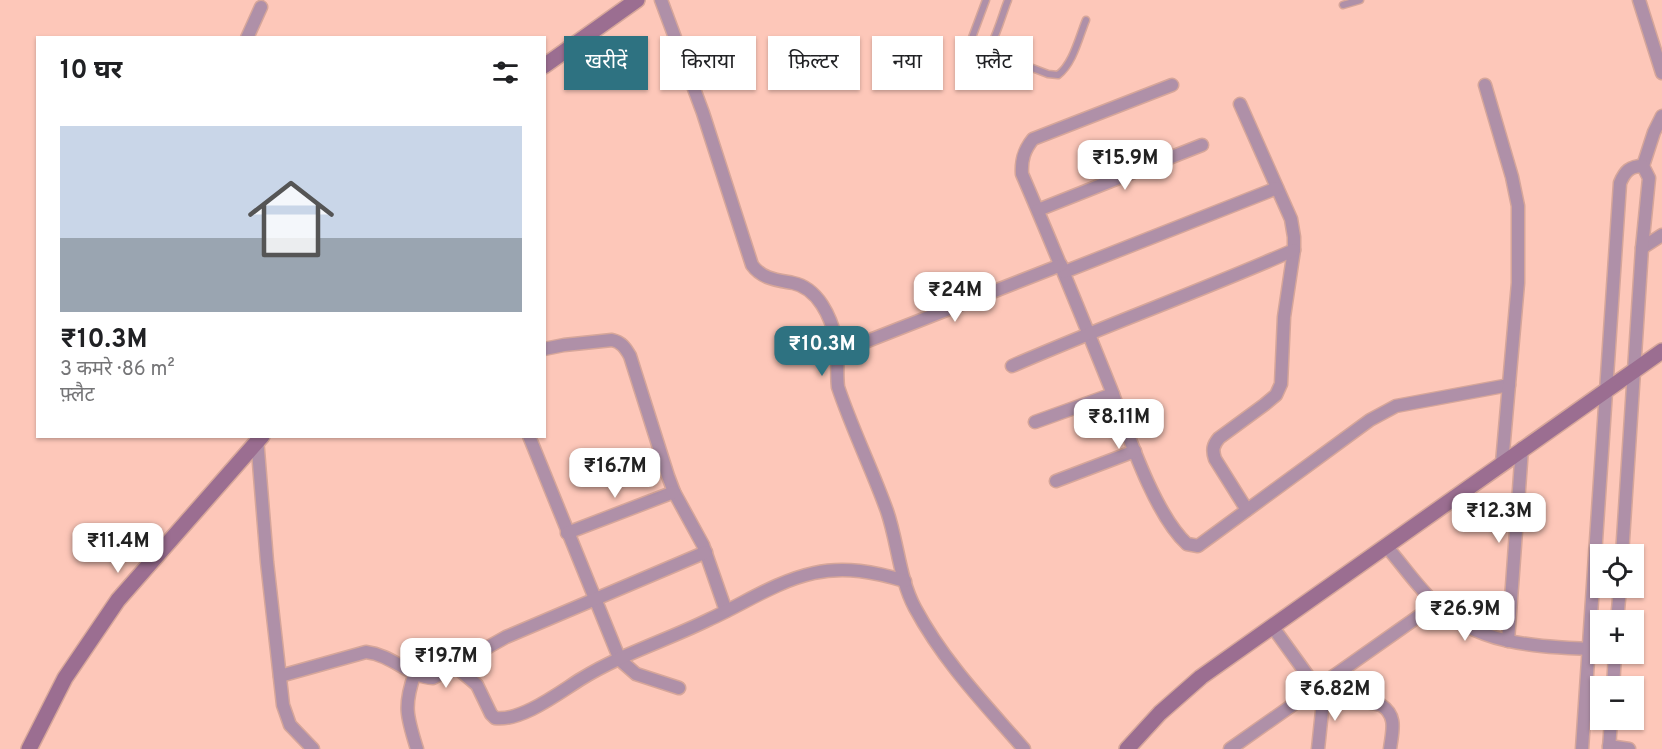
<!DOCTYPE html>
<html lang="hi">
<head>
<meta charset="utf-8">
<style>
  body { margin:0; font-family:Overpass,"Noto Sans Devanagari",sans-serif; background:#f2f2f2; color:#202124; height:100vh; display:flex; flex-direction:column; font-size:22px; white-space:nowrap }
  * { box-sizing:border-box; margin:0 }
  p { font-size:20px; color:#757577 }
  .icon { flex:none; width:33px; height:33px; fill:none; stroke:currentColor; stroke-width:2; stroke-linecap:round; stroke-linejoin:round }
  .map { position:relative; flex:1; overflow:hidden }
  .drawer { position:absolute; left:36px; top:36px; width:510px; height:402px; display:flex; flex-direction:column; background:#fff; border-radius:0px; box-shadow:0 2px 4px #0004 }
  .drawer>* { flex:none }
  .top-card { position:absolute; left:564px; top:36px; width:570px; height:54px; display:flex; gap:12px }
  .tools { position:absolute; left:1590px; top:544px; display:grid; gap:12px }
  .tools a { display:grid; place-items:center; width:54px; height:54px; border-radius:0px; background:#fff; box-shadow:0 2px 4px #0004; font-size:30px }
  .price { position:absolute; translate:-50% -51px; padding:0 14px; border-radius:12px; background:#fff; color:#222; font-size:20px; line-height:39px; filter:drop-shadow(0 2px 3px #0008) }
  .price::after { content:''; position:absolute; left:50%; top:36px; width:18px; height:14px; margin-left:-9px; background:inherit; clip-path:polygon(0 0,100% 0,50% 100%) }
  .price.on { background:#2e7281; color:#fff }
  ul { padding:0; list-style:none }
  li { display:grid; align-content:center; gap:12px; height:318px; padding:0 24px }
  li+li { border-top:2px solid #e0e0e0 }
  li span { display:grid; place-items:center; height:186px; border-radius:0px; color:#555 }
  li>.icon { margin-inline-start:auto }
  span .icon { width:108px; height:108px; fill:#fffc; stroke-width:1 }
  li b { font-size:26px }
  h2 { display:flex; justify-content:space-between; align-items:center; height:72px; padding:0 24px; font-size:26px }
  .pill { padding:0 21px; border-radius:0px; background:#fff; box-shadow:0 2px 4px #0004; font-size:21px; line-height:54px }
  .pill.on { background:#2e7281; color:#fff }
  .map>svg:first-child { display:block }
  .lines { fill:none; stroke-linecap:round; stroke-linejoin:round }
  .lane-casing { stroke:#d6a69a; stroke-width:9 }
  .street-casing { stroke:#d6a69a; stroke-width:15 }
  .secondary-casing { stroke:#d6a69a; stroke-width:18 }
  .lane { stroke:#af90a8; stroke-width:6 }
  .street { stroke:#af90a8; stroke-width:12 }
  .secondary { stroke:#9b6e91; stroke-width:15 }
</style>
</head>
<body>
<div class="map">
<svg width="1662" height="749" viewBox="0 0 1662 749">
  <rect width="100%" height="100%" fill="#fdc7b9"/>
  <g class="lines">
    <defs>
      <g id="lane">
        <path d="M986 0 967 51 969 63 974 65C991 59 1001 17 1008 0"/>
        <path d="M1343 5 1360 0"/>
        <path d="M988 51 1048 74 1058 75C1073 64 1079 37 1086 20"/>
      </g>
      <g id="street">
        <path d="M661 0 703 113 752 265C762 279 777 280 793 283 818 288 831 317 836 340 839 355 836 371 838 387 852 429 872 469 887 511 898 543 899 578 915 608 944 662 984 703 1024 749"/>
        <path d="M1639 0 1662 73"/>
        <path d="M247 38 261 7"/>
        <path d="M1172 85 1033 139C1024 150 1021 160 1022 174 1053 246 1082 317 1111 389 1127 431 1154 514 1187 544L1198 546 1370 420 1396 406 1509 385"/>
        <path d="M1485 85 1512 177 1518 206V283L1502 463"/>
        <path d="M1240 104 1291 219 1294 237V250L1284 317 1281 384 1276 395 1264 405 1219 438C1213 445 1212 450 1215 459L1247 510"/>
        <path d="M1643 166 1654 132 1662 116"/>
        <path d="M1038 210 1202 145"/>
        <path d="M1642 248 1662 235"/>
        <path d="M1064 272 1277 188"/>
        <path d="M544 349 564 345 612 340C621 342 625 347 630 356L668 476 674 492 703 545 726 611"/>
        <path d="M837 353 1061 265"/>
        <path d="M1012 366C1106 325 1201 291 1294 250"/>
        <path d="M1035 422 1113 394"/>
        <path d="M529 436 620 660 636 674 679 688"/>
        <path d="M257 438 267 562 283 705 290 725 313 749"/>
        <path d="M1056 481 1135 451"/>
        <path d="M567 533 674 492"/>
        <path d="M1386 546C1403 565 1418 588 1437 605 1479 645 1535 646 1589 649"/>
        <path d="M1617 621 1620 588"/>
        <path d="M1272 626 1316 687 1335 696 1381 705C1398 716 1392 732 1390 749"/>
        <path d="M1508 641 1522 448"/>
        <path d="M456 667 477 685 491 714 495 718C521 722 560 692 581 679 621 654 668 640 710 619 745 603 777 581 814 573 845 566 875 572 905 581"/>
        <path d="M415 673C403 706 407 717 417 749"/>
        <path d="M280 676 366 652C393 655 409 677 433 678L506 637 706 552"/>
        <path d="M1613 687 1615 654"/>
        <path d="M1609 746 1629 749"/>
        <path d="M1230 749 1436 604"/>
        <path d="M1318 749 1324 692"/>
        <path d="M1582 749 1620 183C1625 171 1630 166 1643 166L1649 178 1642 248 1622 555"/>
        <path d="M1609 749 1611 720"/>
      </g>
      <g id="secondary">
        <path d="M544 66 637 0"/>
        <path d="M29 749 65 678 118 600 262 436"/>
        <path d="M1127 749 1160 713 1201 677 1662 351"/>
      </g>
    </defs>
    <!-- lane casing -->
    <use href="#lane" class="lane-casing"/>
    <!-- street casing -->
    <use href="#street" class="street-casing"/>
    <!-- secondary casing -->
    <use href="#secondary" class="secondary-casing"/>
    <!-- lane -->
    <use href="#lane" class="lane"/>
    <!-- street -->
    <use href="#street" class="street"/>
    <!-- secondary -->
    <use href="#secondary" class="secondary"/>
  </g>
</svg>
<div class="tools">
<a><svg class="icon" aria-label="locate" viewBox="0 0 24 24"><circle cx="12" cy="12" r="6"/><path d="M12 2v4M12 18v4M2 12h4M18 12h4"/></svg></a>
<a>+</a>
<a>−</a>
</div>
<b class="price" style="left:1125px;top:191px">₹15.9M</b>
<b class="price" style="left:955px;top:323px">₹24M</b>
<b class="price on" style="left:822px;top:377px">₹10.3M</b>
<b class="price" style="left:1119px;top:450px">₹8.11M</b>
<b class="price" style="left:615px;top:499px">₹16.7M</b>
<b class="price" style="left:1499px;top:544px">₹12.3M</b>
<b class="price" style="left:118px;top:574px">₹11.4M</b>
<b class="price" style="left:1465px;top:642px">₹26.9M</b>
<b class="price" style="left:446px;top:689px">₹19.7M</b>
<b class="price" style="left:1335px;top:722px">₹6.82M</b>
<div class="top-card">
<a class="pill on">खरीदें</a>
<a class="pill">किराया</a>
<a class="pill">फ़िल्टर</a>
<a class="pill">नया</a>
<a class="pill">फ़्लैट</a>
</div>
<section class="drawer">
<h2>10 घर<svg class="icon" aria-label="filters" viewBox="0 0 24 24"><path d="M4 7h16M4 17h16"/><circle cx="9" cy="7" r="2"/><circle cx="15" cy="17" r="2"/></svg></h2>
<ul>
<li><span style="background:linear-gradient(#c9d6e8 60%,#9aa5b1 0)"><svg class="icon" aria-label="home" viewBox="0 0 24 24"><path d="M3 11l9-7 9 7M6 9v11h12V9"/></svg></span><div><b>₹10.3M</b><p>3 कमरे · 86 m²</p><p>फ़्लैट</p></div></li>
</ul>
</section>
</div>
</body>
</html>
